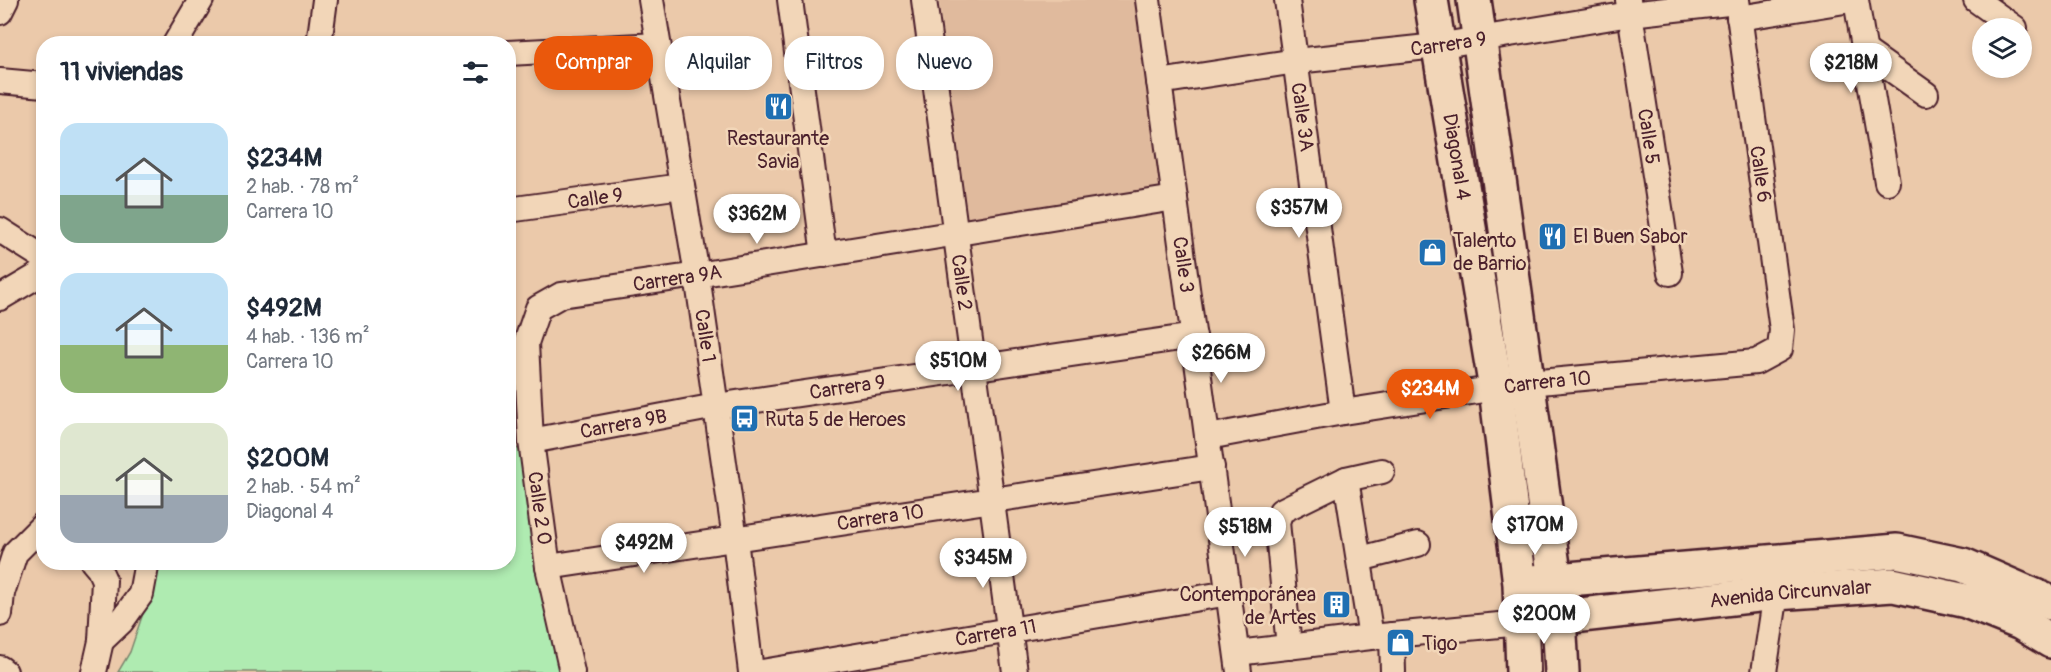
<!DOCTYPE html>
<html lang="es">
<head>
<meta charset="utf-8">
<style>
  body { margin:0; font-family:Pangolin,sans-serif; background:#f2f2f3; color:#1f2937; height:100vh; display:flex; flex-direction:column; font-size:22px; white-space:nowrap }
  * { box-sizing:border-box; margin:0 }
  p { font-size:20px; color:#747a83 }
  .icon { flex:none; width:33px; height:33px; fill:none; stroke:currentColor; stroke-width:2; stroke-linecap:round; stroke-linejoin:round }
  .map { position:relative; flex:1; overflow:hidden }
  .drawer { position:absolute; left:36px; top:36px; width:480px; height:534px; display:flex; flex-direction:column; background:#fff; border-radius:24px; box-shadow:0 3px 9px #0003 }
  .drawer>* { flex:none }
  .top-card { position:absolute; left:534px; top:36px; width:570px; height:54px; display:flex; gap:12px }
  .fabs { position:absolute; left:1972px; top:18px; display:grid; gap:12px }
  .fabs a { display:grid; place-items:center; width:60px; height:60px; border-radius:50%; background:#fff; box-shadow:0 3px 9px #0003; font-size:30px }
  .price { position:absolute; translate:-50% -51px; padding:0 14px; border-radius:21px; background:#fff; color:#222; font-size:20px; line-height:39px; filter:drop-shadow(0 2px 3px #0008) }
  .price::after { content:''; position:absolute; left:50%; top:36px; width:18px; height:14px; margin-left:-9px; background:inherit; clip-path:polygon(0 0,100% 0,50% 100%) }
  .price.selected { background:#ea580c; color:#fff }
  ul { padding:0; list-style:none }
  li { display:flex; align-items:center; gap:18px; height:150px; padding:0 24px }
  li span { display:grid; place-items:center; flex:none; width:168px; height:120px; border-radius:18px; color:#555 }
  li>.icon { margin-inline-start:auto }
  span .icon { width:72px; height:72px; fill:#fffc; stroke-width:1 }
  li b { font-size:26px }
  h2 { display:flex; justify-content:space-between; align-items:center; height:72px; padding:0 24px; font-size:26px }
  .chip { padding:0 21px; border-radius:24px; background:#fff; box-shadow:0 3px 9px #0003; font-size:21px; line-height:54px }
  .chip.selected { background:#ea580c; color:#fff }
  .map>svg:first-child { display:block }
  .built { fill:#e0ba9d }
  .green { fill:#afebb1; stroke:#7c856e; stroke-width:1.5 }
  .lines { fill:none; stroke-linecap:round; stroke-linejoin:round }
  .street-casing { stroke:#4a1f2b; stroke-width:28 }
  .secondary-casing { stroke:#4a1f2b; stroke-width:38 }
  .street { stroke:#f2d6b8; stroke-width:24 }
  .secondary { stroke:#f2d6b8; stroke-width:33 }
  .labels { text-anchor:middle; stroke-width:5; stroke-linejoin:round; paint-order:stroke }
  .street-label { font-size:20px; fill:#4a1f2b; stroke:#f2d6b8 }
  .poi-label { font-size:20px; fill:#4a1f2b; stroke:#f2d6b8; text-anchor:start }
</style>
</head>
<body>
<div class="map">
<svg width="2051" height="672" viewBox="0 0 2051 672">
  <rect width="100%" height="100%" fill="#ebc9aa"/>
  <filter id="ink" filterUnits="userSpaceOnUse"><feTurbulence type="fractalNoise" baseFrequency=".0167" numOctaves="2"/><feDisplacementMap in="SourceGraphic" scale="12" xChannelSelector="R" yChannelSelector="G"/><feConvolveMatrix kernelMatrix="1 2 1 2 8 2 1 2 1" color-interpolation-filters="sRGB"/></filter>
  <g filter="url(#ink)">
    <!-- built -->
    <path class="built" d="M939 0H1141L1167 192 968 218Z"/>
    <!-- green -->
    <path class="green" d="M531 441 566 672H118L130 652 160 563 508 562 509 453Z"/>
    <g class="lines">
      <defs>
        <g id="street">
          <path id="s1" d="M651 0 697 275 735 539 751 672"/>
          <path d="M790 0 824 255"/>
          <path id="s2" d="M924 0 1015 672"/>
          <path id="s3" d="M1148 0 1239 672"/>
          <path id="s4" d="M1287 0 1343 412"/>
          <path id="s5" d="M1628 0 1670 273"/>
          <path d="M1856 0 1887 182"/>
          <path d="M1976 0 2015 28"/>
          <path d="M0 12 6 0"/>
          <path d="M1739 18 1851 0"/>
          <path d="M175 44 201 0"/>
          <path d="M319 44 325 0"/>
          <path d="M1864 50 1926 94"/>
          <path d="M508 53 658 45"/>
          <path d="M0 81 44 85"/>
          <path id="s6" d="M1159 82 1296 61 1437 46 1630 14 1737 2"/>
          <path id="s7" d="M508 210 682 186"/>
          <path d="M0 230 44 258"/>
          <path d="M0 298 44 272"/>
          <path id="s8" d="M1208 437 1343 412 1529 383 1756 362 1780 349 1782 330 1737 0"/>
          <path id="s9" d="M531 441 716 406 1194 336"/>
          <path d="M1346 479 1371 637"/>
          <path d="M1360 559 1418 544"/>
          <path d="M93 562 99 569 104 580 101 641 94 672"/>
          <path id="s10" d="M548 567 1212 467"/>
          <path d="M0 614 2 593 15 553 44 524"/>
          <path d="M1392 635 1393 672"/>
          <path d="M101 641 121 622 141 594 147 562"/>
          <path d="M1289 647 1277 522 1281 511 1346 479 1382 471"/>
          <path d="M1237 653 1371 637 1521 623"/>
          <path d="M0 668 5 672"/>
          <path id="s11" d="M572 672 548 567 531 441 526 343 538 308 561 295 697 275 1175 198"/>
          <path id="s12" d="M762 672 1229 593"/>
          <path d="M1764 672 1776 593"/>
        </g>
        <g id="secondary">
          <path id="s13" d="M1431 0 1496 389 1520 584 1523 672"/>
          <path d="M1474 0 1555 580 1559 617 1562 672"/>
          <path d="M1533 582 1897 551 1963 565 2051 603"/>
          <path id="s14" d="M1537 620 1776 593 1893 585 1966 601 2021 623 2051 641"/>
        </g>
      </defs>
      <!-- street casing -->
      <use href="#street" class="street-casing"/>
      <!-- secondary casing -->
      <use href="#secondary" class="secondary-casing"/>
      <!-- street -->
      <use href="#street" class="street"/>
      <!-- secondary -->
      <use href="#secondary" class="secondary"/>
    </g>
  </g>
  <!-- icons -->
  <defs>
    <symbol id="restaurant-square" viewBox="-11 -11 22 22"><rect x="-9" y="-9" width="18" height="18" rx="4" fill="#1f6fb2" stroke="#f2d6b8"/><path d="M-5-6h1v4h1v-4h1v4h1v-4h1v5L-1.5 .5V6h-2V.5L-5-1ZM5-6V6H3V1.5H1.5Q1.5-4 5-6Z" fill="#fff"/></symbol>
    <symbol id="shop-square" viewBox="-11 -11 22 22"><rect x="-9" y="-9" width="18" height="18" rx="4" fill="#1f6fb2" stroke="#f2d6b8"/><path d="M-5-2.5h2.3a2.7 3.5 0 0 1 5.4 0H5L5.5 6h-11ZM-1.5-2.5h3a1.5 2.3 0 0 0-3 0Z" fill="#fff"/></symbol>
    <symbol id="bus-square" viewBox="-11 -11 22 22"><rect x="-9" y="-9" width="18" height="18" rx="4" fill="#1f6fb2" stroke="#f2d6b8"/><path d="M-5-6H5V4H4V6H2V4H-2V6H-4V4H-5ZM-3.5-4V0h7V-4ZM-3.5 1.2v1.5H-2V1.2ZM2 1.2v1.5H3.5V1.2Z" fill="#fff"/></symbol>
    <symbol id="building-square" viewBox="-11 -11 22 22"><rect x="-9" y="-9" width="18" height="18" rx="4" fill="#1f6fb2" stroke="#f2d6b8"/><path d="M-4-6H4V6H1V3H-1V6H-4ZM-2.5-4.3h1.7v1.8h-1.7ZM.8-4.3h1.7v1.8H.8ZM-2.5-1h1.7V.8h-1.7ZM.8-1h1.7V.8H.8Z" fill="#fff"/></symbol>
  </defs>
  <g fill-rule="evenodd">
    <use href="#restaurant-square" x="762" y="90" width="33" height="33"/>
    <use href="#restaurant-square" x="1536" y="220" width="33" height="33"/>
    <use href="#shop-square" x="1416" y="236" width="33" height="33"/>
    <use href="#bus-square" x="728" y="402" width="33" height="33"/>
    <use href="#building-square" x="1320" y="588" width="33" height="33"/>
    <use href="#shop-square" x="1384" y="626" width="33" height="33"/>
  </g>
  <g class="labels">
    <!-- street labels -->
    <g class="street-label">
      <text dy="7" stroke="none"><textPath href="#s6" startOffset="292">Carrera 9</textPath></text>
      <text dy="7" stroke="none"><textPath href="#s4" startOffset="118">Calle 3A</textPath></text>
      <text dy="7" stroke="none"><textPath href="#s5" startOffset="138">Calle 5</textPath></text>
      <text dy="7" stroke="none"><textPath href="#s13" startOffset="159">Diagonal 4</textPath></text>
      <text transform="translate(1761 174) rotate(82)" y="7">Calle 6</text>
      <text dy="7" stroke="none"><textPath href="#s7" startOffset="88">Calle 9</textPath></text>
      <text dy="7" stroke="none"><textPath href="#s3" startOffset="267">Calle 3</textPath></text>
      <text dy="7" stroke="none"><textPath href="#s11" startOffset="514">Carrera 9A</textPath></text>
      <text dy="7" stroke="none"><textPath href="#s2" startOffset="285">Calle 2</textPath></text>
      <text dy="7" stroke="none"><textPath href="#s1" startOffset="340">Calle 1</textPath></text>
      <text dy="7" stroke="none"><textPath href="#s8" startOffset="344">Carrera 10</textPath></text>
      <text dy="7" stroke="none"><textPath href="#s9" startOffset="321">Carrera 9</textPath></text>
      <text dy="7" stroke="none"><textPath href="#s9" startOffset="94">Carrera 9B</textPath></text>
      <text transform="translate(540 508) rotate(82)" y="7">Calle 2 O</text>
      <text dy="7" stroke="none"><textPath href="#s10" startOffset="336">Carrera 10</textPath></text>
      <text dy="7" stroke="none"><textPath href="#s14" startOffset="255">Avenida Circunvalar</textPath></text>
      <text dy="7" stroke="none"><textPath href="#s12" startOffset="237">Carrera 11</textPath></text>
    </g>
    <!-- poi labels -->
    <g class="poi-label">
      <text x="778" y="145" text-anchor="middle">Restaurante<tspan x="778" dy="23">Savia</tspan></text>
      <text x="1573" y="243">El Buen Sabor</text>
      <text x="1453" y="247">Talento<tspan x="1453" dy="23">de Barrio</tspan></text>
      <text x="765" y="426">Ruta 5 de Heroes</text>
      <text x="1316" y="601" text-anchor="end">Contemporánea<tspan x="1316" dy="23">de Artes</tspan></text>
      <text x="1422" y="650">Tigo</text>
    </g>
  </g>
</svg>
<div class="fabs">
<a><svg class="icon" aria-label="layers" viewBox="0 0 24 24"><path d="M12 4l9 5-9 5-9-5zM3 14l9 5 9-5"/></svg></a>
</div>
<b class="price" style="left:1851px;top:94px">$218M</b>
<b class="price" style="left:1299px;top:239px">$357M</b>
<b class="price" style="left:757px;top:245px">$362M</b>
<b class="price" style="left:1221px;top:384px">$266M</b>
<b class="price" style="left:958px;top:392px">$510M</b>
<b class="price selected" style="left:1430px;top:420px">$234M</b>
<b class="price" style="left:1535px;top:556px">$170M</b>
<b class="price" style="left:1245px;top:558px">$518M</b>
<b class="price" style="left:644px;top:574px">$492M</b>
<b class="price" style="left:983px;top:589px">$345M</b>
<b class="price" style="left:1544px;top:645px">$200M</b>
<div class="top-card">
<a class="chip selected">Comprar</a>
<a class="chip">Alquilar</a>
<a class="chip">Filtros</a>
<a class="chip">Nuevo</a>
</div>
<section class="drawer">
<h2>11 viviendas<svg class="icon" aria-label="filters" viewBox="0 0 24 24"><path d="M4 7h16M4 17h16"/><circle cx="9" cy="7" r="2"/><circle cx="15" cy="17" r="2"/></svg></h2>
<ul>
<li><span style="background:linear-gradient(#bfe0f5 60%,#7fa58c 0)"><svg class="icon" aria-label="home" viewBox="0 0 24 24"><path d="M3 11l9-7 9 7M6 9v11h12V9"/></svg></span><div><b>$234M</b><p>2 hab. · 78 m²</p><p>Carrera 10</p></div></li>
<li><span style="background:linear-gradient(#bfe0f5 60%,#8fb573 0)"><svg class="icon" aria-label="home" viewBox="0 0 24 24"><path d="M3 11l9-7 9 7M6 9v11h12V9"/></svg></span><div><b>$492M</b><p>4 hab. · 136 m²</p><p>Carrera 10</p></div></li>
<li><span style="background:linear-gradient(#dfe7d0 60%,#9aa5b1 0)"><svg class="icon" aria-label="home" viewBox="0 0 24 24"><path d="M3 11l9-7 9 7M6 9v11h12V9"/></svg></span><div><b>$200M</b><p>2 hab. · 54 m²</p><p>Diagonal 4</p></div></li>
</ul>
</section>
</div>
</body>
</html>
